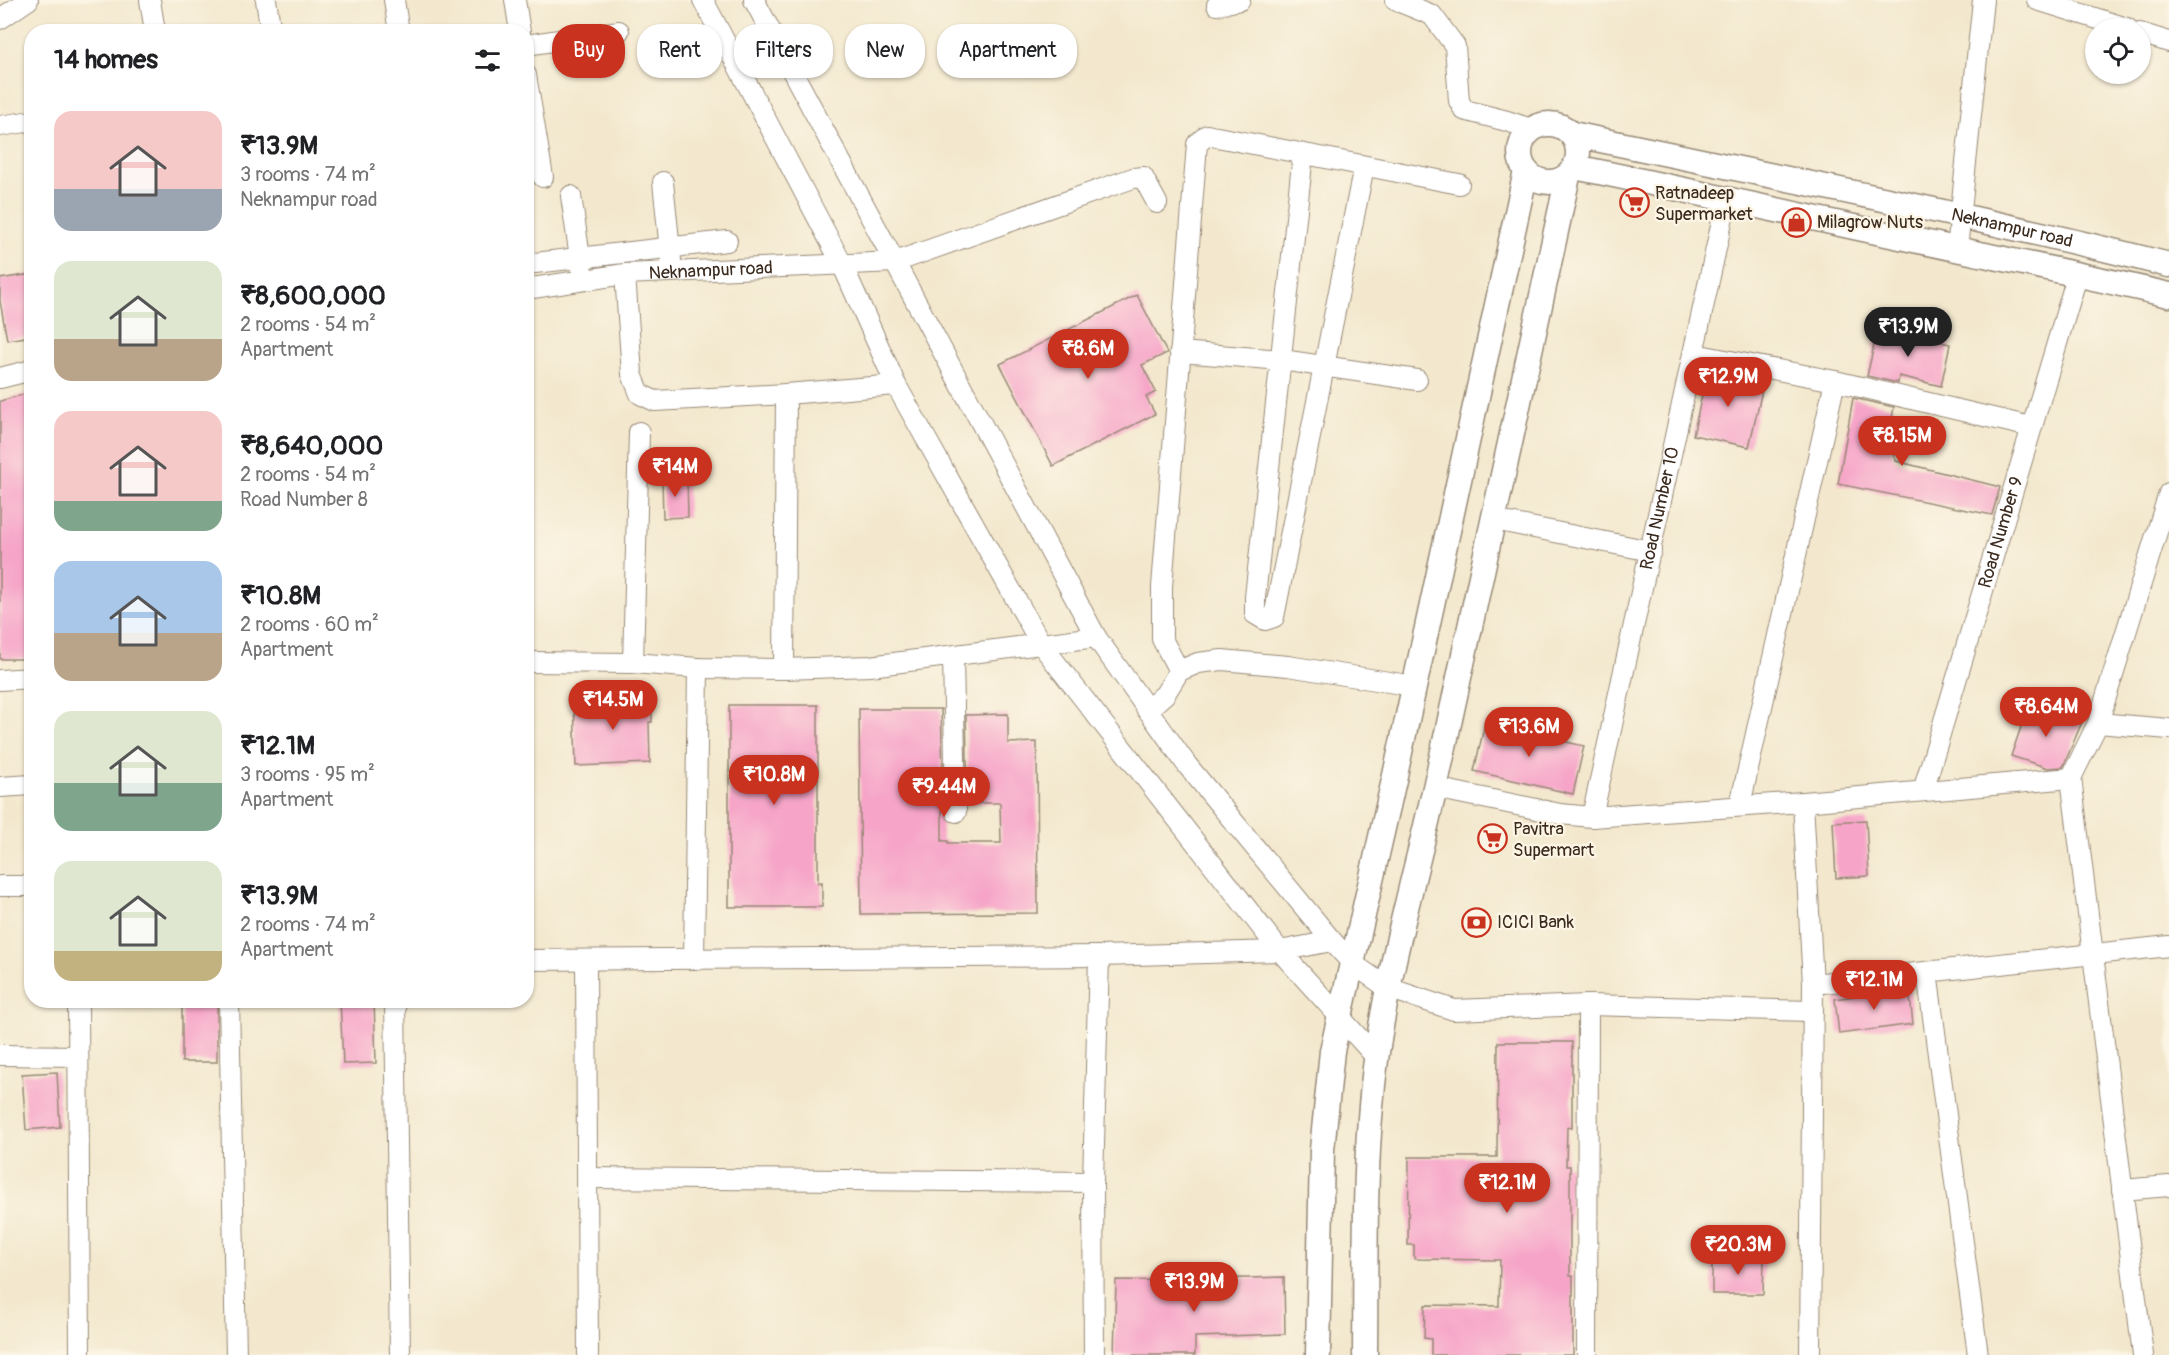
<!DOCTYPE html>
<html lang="en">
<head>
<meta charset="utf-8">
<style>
  body { margin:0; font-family:Pangolin,sans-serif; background:#f6f6f6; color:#202124; height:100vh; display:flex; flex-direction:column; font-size:22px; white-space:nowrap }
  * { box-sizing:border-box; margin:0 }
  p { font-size:20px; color:#757577 }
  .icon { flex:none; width:33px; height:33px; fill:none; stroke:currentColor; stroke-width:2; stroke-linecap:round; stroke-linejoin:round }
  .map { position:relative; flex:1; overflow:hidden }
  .drawer { position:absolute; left:24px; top:24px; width:510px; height:984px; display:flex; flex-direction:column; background:#fff; border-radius:24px; box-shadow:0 2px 4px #0004 }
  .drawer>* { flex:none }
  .top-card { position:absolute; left:552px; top:24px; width:570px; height:54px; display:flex; gap:12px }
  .fabs { position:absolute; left:2085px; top:18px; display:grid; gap:12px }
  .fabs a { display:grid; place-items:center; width:66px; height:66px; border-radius:50%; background:#fff; box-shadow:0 2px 4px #0004; font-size:30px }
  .price { position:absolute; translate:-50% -51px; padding:0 14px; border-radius:21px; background:#c8321e; color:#fff; font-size:20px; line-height:39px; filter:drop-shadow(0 2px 3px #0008) }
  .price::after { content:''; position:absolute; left:50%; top:36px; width:18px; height:14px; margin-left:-9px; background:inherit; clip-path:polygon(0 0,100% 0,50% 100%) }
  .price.active { background:#222; color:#fff }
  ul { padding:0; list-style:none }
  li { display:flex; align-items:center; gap:18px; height:150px; padding:0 30px }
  li span { display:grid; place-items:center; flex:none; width:168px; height:120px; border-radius:18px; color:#555 }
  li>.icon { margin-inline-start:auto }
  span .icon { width:72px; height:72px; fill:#fffc; stroke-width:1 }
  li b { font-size:26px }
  h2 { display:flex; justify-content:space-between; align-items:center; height:72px; padding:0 30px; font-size:26px }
  .tag { padding:0 21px; border-radius:24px; background:#fff; box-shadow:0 2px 4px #0004; font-size:21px; line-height:54px }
  .tag.active { background:#c8321e; color:#fff }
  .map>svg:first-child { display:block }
  .building { fill:#f6a5c8 }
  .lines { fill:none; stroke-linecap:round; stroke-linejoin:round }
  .minor-casing { stroke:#978976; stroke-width:22 }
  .tertiary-casing { stroke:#978976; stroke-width:27 }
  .minor { stroke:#fff; stroke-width:20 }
  .tertiary { stroke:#fff; stroke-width:24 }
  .labels { text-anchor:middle; stroke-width:4.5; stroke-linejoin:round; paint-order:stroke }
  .poi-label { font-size:18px; fill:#3b2a1e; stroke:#fcf5e5; text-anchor:start }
  .street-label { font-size:18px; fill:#3b2a1e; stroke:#fcf5e5 }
</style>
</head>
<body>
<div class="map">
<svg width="2169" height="1355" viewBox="0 0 2169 1355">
  <rect width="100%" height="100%" fill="#fcf5e5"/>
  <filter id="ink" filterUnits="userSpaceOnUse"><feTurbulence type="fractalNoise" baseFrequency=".0167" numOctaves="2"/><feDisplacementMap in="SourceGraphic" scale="12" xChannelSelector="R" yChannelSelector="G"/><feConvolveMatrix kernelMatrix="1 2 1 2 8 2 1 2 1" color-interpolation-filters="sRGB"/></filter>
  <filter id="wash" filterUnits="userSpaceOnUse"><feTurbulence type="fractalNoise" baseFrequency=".008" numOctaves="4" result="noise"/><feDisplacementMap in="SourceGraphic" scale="24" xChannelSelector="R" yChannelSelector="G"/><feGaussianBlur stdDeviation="1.35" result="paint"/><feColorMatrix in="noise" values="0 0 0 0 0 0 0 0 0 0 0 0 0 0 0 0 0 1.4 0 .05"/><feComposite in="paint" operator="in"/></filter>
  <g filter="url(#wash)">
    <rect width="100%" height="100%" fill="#f3e8ce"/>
    <g id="blocks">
      <!-- building -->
      <g class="building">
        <path d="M32 274V336L7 340 0 301V279Z"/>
        <path d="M1137 295 1167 353 1142 365 1156 392 1146 397 1155 414 1053 466 1000 364Z"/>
        <path d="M1878 328 1950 344 1941 386 1899 376 1898 383 1867 376Z"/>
        <path d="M1708 369 1764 382 1749 447 1693 435Z"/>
        <path d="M29 393 32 402V659H0V401Z"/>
        <path d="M1853 398 1894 407 1888 442 1896 461 2000 487 1992 515 1838 484Z"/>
        <path d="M687 478 688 517 663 518 662 479Z"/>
        <path d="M652 697V722H649L650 763 576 766 574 700Z"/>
        <path d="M2029 704 2082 722 2063 767 2048 768 2011 756Z"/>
        <path d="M729 705H818V883L822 882V907H729Z"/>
        <path d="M859 709H941L944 804H942V841H948V843H1001L1000 803H968L966 715 1008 714V743L1037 742 1038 913 861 914Z"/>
        <path d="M1485 723 1584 746 1573 794 1474 771Z"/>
        <path d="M1866 820 1869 876 1836 878 1833 822Z"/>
        <path d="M1909 988 1913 1024 1839 1034 1835 999Z"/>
        <rect x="182" y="1000" width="35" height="62"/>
        <path d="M340 1000H374L376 1063 343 1064Z"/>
        <path d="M1498 1042H1572V1128L1567 1127 1566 1166H1570V1276H1573V1355H1431V1339L1424 1338 1425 1305 1499 1306 1500 1260 1414 1259V1245H1408L1409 1157H1497Z"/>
        <path d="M57 1072 60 1127 26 1130 22 1074Z"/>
        <path d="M1712 1259H1764L1763 1294H1712Z"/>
        <path d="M1284 1277 1285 1334 1195 1337V1355H1114L1116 1280 1206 1281V1279Z"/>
      </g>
    </g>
  </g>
  <g filter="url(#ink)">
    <use href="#blocks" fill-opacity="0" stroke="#978976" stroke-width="1.5"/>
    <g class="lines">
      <defs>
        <g id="minor">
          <path d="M150 0 155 32"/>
          <path d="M266 0 271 32"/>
          <path d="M394 0 399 32"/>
          <path d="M515 0 520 32"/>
          <path d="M703 0 842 264 896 385 1041 644 1280 951 1376 1057"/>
          <path d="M754 0 1096 637 1187 765 1332 941 1353 964 1388 988 1454 1010 1588 1005 1813 1011"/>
          <path d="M1395 0 1432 15 1455 46 1459 101 1464 110 1507 121 1531 129"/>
          <path d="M2037 0 2127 28"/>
          <path d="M1217 5 1240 0"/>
          <path d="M0 19 28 0"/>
          <path d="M2140 33 2169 42"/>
          <path d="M526 45 619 31"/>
          <path d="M526 75 543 177"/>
          <path d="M0 126 32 121"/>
          <path d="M1303 154 1255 597V614L1265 620 1274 617 1364 166"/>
          <path d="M663 182 671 260"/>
          <path d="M571 196 582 271"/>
          <path d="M1957 249 1983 0"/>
          <path d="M526 264 727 241"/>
          <path d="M625 274 632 374 640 394 655 401 786 394"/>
          <path id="s1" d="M526 289 625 274 895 262 1133 178 1143 177 1157 203"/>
          <path d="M1180 352 1282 360 1417 380"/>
          <path d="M1694 354 1835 381 2031 427"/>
          <path d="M0 378 32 370"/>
          <path d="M1494 520 1651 551"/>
          <path d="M953 656 956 812"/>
          <path d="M526 662 633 663 698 668 784 669 870 666 1096 637"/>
          <path d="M633 663 639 432"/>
          <path d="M784 669 786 394 896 385"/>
          <path d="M1179 671 1198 663 1222 660 1288 666 1414 686"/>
          <path d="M0 680 32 678"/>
          <path d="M1147 710 1165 694 1179 671 1162 639V587L1197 144 1207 135 1459 184"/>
          <path d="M2098 723 2169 729"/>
          <path d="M2071 778 2143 1355"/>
          <path d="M0 787 32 785"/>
          <path d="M1435 788 1560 814 1592 817 1803 802 2071 778 2098 723 2169 493"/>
          <path id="s2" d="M1923 791 2078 273"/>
          <path d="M1803 802 1813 984"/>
          <path d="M1740 805 1835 381"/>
          <path id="s3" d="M1592 817 1727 198"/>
          <path d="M0 886H32"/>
          <path d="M694 959 698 668"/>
          <path d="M526 960 1099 956 1280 951 1332 941"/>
          <path d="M586 960 588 1355"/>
          <path d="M1927 972 1978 1355"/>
          <path d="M78 1000 80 1355"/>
          <path d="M229 1000 236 1355"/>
          <path d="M395 1000 400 1355"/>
          <path d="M0 1055 78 1056"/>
          <path d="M588 1178 1093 1182"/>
          <path d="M2122 1190 2169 1186"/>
          <path d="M1094 1355 1093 1182 1099 956"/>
          <path d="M1587 1355 1588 1005"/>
          <path d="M1810 1355 1813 984 2169 946"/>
        </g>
        <g id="tertiary">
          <circle cx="1549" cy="153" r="29"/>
          <path id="s4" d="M1572 134C1771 176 1972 215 2169 265"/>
          <path d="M1575 167C1702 193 1829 222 1956 249 2027 264 2098 278 2169 295"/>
          <path d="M1318 1355 1322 1150 1332 1051 1394 780 1526 171"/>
          <path d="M1365 1355C1366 1257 1363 1157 1376 1060 1389 961 1419 863 1440 765 1483 569 1526 373 1568 176"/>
        </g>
      </defs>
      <!-- minor casing -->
      <use href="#minor" class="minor-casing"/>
      <!-- tertiary casing -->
      <use href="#tertiary" class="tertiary-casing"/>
      <!-- minor -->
      <use href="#minor" class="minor"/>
      <!-- tertiary -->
      <use href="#tertiary" class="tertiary"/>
    </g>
  </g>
  <!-- icons -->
  <defs>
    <symbol id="supermarket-ring" viewBox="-11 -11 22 22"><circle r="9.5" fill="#fcf5e5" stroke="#c8321e" stroke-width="1.5"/><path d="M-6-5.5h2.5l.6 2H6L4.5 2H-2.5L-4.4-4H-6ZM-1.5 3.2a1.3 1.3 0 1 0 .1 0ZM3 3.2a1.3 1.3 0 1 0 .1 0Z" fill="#c8321e"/></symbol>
    <symbol id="shop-ring" viewBox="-11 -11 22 22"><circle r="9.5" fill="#fcf5e5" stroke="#c8321e" stroke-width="1.5"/><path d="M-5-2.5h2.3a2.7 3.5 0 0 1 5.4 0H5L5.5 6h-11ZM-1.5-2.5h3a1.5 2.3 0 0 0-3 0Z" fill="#c8321e"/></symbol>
    <symbol id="bank-ring" viewBox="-11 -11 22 22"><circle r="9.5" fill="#fcf5e5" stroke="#c8321e" stroke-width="1.5"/><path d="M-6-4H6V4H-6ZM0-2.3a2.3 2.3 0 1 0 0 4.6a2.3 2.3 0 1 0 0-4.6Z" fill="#c8321e"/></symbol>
  </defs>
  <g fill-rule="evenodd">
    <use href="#supermarket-ring" x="1618" y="186" width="33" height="33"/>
    <use href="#shop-ring" x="1780" y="206" width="33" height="33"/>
    <use href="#supermarket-ring" x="1476" y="822" width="33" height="33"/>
    <use href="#bank-ring" x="1460" y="906" width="33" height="33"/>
  </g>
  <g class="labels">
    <!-- poi labels -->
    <g class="poi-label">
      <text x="1655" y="199">Ratnadeep<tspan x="1655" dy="21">Supermarket</tspan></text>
      <text x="1817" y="228">Milagrow Nuts</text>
      <text x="1513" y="835">Pavitra<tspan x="1513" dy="21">Supermart</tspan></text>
      <text x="1497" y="928">ICICI Bank</text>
    </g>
    <!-- street labels -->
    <g class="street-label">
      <text dy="6" stroke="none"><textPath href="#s4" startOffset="450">Neknampur road</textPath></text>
      <text dy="6" stroke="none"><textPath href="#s1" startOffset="186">Neknampur road</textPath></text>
      <text dy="6" stroke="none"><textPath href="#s3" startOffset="316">Road Number 10</textPath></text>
      <text dy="6" stroke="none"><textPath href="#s2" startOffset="270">Road Number 9</textPath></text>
    </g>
  </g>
</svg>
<div class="fabs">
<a><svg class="icon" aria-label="locate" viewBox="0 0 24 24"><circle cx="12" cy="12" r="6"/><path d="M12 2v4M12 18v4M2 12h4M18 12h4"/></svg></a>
</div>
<b class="price active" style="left:1908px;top:358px">₹13.9M</b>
<b class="price" style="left:1088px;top:380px">₹8.6M</b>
<b class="price" style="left:1728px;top:408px">₹12.9M</b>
<b class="price" style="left:1902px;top:467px">₹8.15M</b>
<b class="price" style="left:675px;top:498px">₹14M</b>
<b class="price" style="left:613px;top:731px">₹14.5M</b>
<b class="price" style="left:2046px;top:738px">₹8.64M</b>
<b class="price" style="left:1529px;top:758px">₹13.6M</b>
<b class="price" style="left:774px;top:806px">₹10.8M</b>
<b class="price" style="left:944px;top:818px">₹9.44M</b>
<b class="price" style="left:1874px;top:1011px">₹12.1M</b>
<b class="price" style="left:1507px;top:1214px">₹12.1M</b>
<b class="price" style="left:1738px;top:1276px">₹20.3M</b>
<b class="price" style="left:1194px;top:1313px">₹13.9M</b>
<div class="top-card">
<a class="tag active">Buy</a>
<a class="tag">Rent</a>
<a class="tag">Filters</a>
<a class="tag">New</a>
<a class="tag">Apartment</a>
</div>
<section class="drawer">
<h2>14 homes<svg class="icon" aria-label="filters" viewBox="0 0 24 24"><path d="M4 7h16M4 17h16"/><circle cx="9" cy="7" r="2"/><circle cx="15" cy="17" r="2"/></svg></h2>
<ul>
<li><span style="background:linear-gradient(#f6c9c9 65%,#9aa5b1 0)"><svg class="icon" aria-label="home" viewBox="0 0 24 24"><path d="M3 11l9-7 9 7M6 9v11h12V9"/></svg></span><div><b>₹13.9M</b><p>3 rooms · 74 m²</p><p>Neknampur road</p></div></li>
<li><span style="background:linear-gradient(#dfe7d0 65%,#b9a48a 0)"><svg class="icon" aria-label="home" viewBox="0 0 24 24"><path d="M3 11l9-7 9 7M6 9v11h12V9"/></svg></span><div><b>₹8,600,000</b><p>2 rooms · 54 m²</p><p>Apartment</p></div></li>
<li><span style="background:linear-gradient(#f6c9c9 75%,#7fa58c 0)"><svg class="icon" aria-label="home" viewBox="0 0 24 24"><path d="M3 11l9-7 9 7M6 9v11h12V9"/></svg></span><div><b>₹8,640,000</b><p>2 rooms · 54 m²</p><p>Road Number 8</p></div></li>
<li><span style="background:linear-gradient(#a9c7e8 60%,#b9a48a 0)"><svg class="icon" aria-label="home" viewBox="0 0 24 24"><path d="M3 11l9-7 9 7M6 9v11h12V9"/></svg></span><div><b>₹10.8M</b><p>2 rooms · 60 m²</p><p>Apartment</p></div></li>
<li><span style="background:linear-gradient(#dfe7d0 60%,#7fa58c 0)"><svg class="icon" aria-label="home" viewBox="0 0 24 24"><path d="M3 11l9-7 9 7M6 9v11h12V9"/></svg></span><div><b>₹12.1M</b><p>3 rooms · 95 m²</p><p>Apartment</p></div></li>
<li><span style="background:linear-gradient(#dfe7d0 75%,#c2b280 0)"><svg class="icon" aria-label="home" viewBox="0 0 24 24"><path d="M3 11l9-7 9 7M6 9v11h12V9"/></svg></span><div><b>₹13.9M</b><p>2 rooms · 74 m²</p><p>Apartment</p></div></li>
</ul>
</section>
</div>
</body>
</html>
